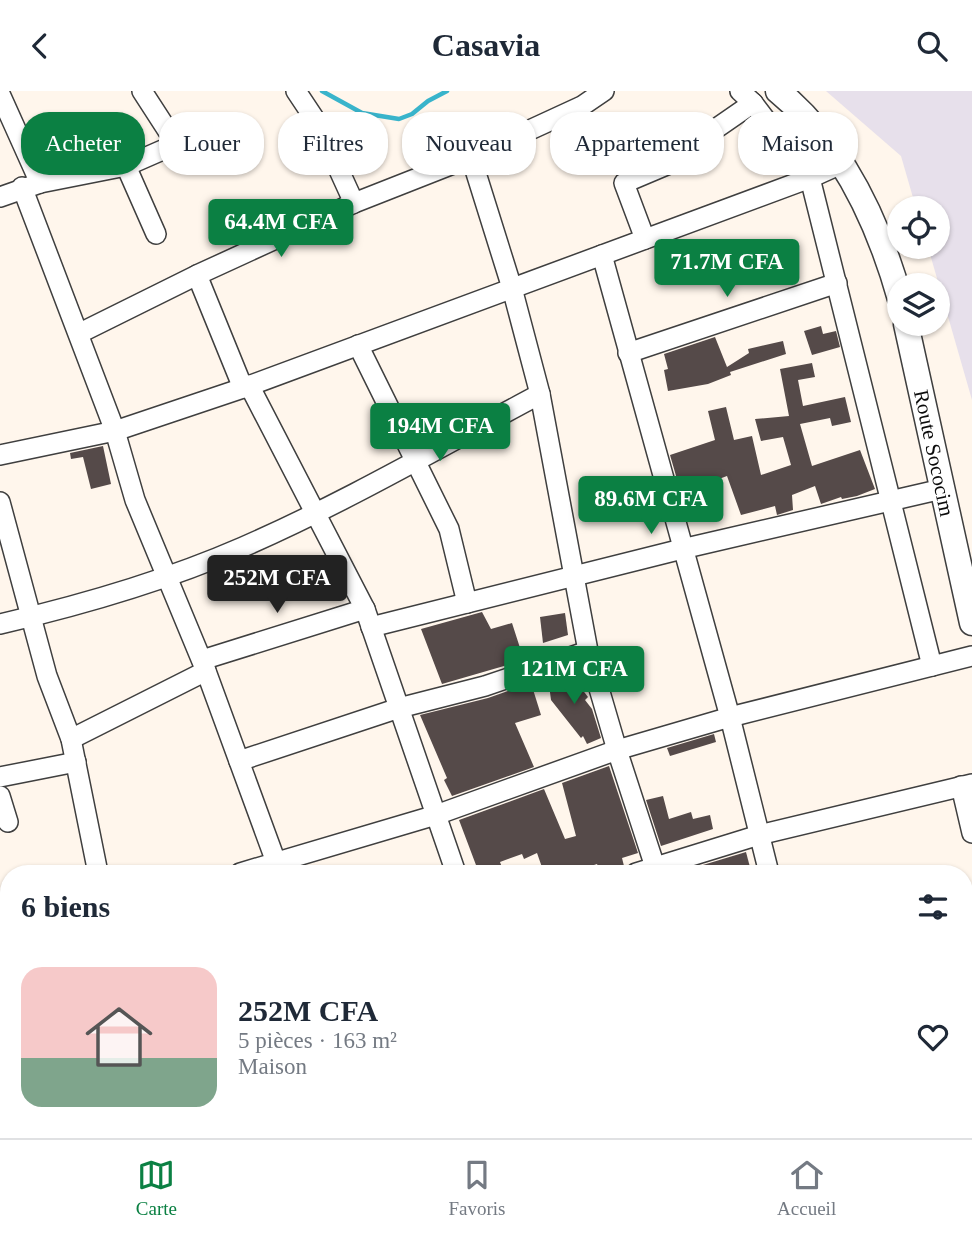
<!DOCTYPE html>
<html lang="fr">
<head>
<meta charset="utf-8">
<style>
  body { margin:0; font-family:"Times New Roman",serif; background:#f2f2f3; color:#1f2937; height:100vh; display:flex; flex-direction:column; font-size:26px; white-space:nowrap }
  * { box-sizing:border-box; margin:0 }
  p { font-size:23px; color:#747a83 }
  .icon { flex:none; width:38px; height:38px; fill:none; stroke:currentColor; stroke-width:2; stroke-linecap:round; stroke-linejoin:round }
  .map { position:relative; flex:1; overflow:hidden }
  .drawer { position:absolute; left:0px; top:774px; width:973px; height:275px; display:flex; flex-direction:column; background:#fff; border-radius:28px 28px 0 0; box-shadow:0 2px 5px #0004 }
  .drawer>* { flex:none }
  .banner { position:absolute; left:21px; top:21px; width:931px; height:63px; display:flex; gap:14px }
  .controls { position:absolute; left:887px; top:105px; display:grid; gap:14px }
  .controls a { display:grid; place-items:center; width:63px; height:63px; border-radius:50%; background:#fff; box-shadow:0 2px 5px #0004; font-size:35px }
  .price { position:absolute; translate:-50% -60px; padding:0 16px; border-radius:7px; background:#0b8043; color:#fff; font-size:23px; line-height:46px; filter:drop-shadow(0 2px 4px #0008) }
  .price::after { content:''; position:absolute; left:50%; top:42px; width:21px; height:16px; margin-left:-10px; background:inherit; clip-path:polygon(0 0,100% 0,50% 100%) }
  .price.active { background:#222; color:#fff }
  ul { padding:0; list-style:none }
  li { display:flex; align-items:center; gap:21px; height:175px; padding:0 21px }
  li+li { border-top:2px solid #e0e1e3 }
  li span { display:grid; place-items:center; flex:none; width:196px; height:140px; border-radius:21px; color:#555 }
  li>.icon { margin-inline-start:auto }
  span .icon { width:84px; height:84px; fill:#fffc; stroke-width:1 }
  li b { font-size:30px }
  h2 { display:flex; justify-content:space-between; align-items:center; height:84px; padding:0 21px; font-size:30px }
  .tag { padding:0 24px; border-radius:28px; background:#fff; box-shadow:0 2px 5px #0004; font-size:24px; line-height:63px }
  .tag.active { background:#0b8043; color:#fff }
  header { display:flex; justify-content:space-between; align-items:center; height:91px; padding:0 21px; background:#fff; font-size:32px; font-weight:600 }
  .tab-bar { display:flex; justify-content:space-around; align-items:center; height:98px; border-top:2px solid #e0e1e3; background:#fff; font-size:19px; color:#747a83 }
  .tab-bar a { display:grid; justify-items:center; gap:4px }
  .tab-bar .active { color:#0b8043 }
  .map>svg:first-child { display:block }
  .industrial { fill:#e7e0eb }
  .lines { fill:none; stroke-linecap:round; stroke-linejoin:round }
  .stream { stroke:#39b4cb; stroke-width:4.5 }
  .building { fill:#554a49 }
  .minor-casing { stroke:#3f3f3f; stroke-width:22 }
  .tertiary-casing { stroke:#3f3f3f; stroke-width:27 }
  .minor { stroke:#fff; stroke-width:19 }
  .tertiary { stroke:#fff; stroke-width:24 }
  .labels { text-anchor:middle; stroke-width:7; stroke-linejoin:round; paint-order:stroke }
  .street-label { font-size:21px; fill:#0c0c0c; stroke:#fff }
</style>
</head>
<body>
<header><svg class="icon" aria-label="back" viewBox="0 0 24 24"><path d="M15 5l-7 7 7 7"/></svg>Casavia<svg class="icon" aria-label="search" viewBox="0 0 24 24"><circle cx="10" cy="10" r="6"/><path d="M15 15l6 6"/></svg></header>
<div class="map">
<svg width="972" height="1047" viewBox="0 0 972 1047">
  <rect width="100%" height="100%" fill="#fff6ec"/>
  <!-- industrial -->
  <path class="industrial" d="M826 0H972V309L928 156H938V117H916L901 65Z"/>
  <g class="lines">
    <!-- stream -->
    <path class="stream" d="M322 0 362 22 399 28 412 23 428 10 447 0"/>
  </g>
  <!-- building -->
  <g class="building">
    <path d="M821 235 823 243 836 240 840 256 812 264 804 240Z"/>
    <path d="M715 246 727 276 749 262 748 258 783 250 786 263 730 281 731 284 708 293 668 300 664 279 668 278 664 263Z"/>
    <path d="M812 272 815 286 798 289 803 315 845 306 851 331 832 335 830 327 800 333 812 375 860 359 875 398 857 405 842 408 841 406 821 413 815 395 792 404 793 419 777 424 775 415 741 424 727 385 681 402 670 364 715 349 708 320 726 316 734 349 752 345 761 384 791 374 783 346 761 350 755 328 789 325 780 278Z"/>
    <path d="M103 355 111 393 91 398 83 366 71 368 70 362Z"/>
    <path d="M482 521 491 538 512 532 521 560 518 561 521 570 442 593 421 538Z"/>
    <path d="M565 522 568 544 543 552 540 526Z"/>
    <path d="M568 580 588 606 585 609 592 618 601 647 587 653 583 645 581 647 551 609 548 586Z"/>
    <path d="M531 592 541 624 515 632 534 676 452 705 444 689 447 687 420 624 488 607Z"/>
    <path d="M714 643 716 651 670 665 667 657Z"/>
    <path d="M609 675 638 762 622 767 624 775 606 782H601L597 773 570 782H544L537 762 524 768 522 763 500 771 504 782H479L459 729 544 698 565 748 576 745 562 692Z"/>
    <path d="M663 705 669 728 691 721 693 728 710 724 713 738 661 755 646 709Z"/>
    <path d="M746 761 751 780 742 782H695L693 777Z"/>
  </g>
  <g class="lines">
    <defs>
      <g id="minor">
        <path d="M296 0 318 33 354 112"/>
        <path d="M740 0 753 12 810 87 932 575"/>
        <path d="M0 3 40 92"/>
        <path d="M698 50 753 12"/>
        <path d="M471 66 512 197 540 303 588 560 617 659 657 782"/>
        <path d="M126 75 156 143"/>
        <path d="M22 96 115 340 135 409 206 580 280 782"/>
        <path d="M0 106 40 92 126 75 174 54 175 51 142 0"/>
        <path d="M645 148 624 92 676 70"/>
        <path d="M602 164 730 626 769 782"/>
        <path d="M197 184 243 297"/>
        <path d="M80 242 197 184 354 112 471 66 582 15 604 0"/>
        <path d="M358 254 449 438 467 512"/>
        <path d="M628 262 837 192"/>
        <path d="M249 294 365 518 456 782"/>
        <path d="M0 364 115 340 243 297 810 87 841 73"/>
        <path d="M0 411 47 585 71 648 98 782"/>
        <path d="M0 533C82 514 165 490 243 456 344 412 442 355 540 303"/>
        <path d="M371 536 682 458 942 398"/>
        <path d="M202 569 365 518"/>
        <path d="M71 648 206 580"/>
        <path d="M239 670 399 617 485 595 588 560"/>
        <path d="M0 686 76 671"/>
        <path d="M961 695 972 742"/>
        <path d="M0 705 8 731"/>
        <path d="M240 782 436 724 617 659 730 626 972 565"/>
        <path d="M636 782 759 744 972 693"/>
        <path d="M964 843 972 841"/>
        <path d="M0 906 9 926"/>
        <path d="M964 964 972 962"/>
        <path d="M0 978 9 975"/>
        <path d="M60 1040 63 1047"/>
        <path d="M381 1040 384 1047"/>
        <path d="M713 1040 715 1047"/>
        <path d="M829 1040 831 1047"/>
        <path d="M194 1047 214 1040"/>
        <path d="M537 1047 569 1040"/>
      </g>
      <g id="tertiary">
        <path d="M778 0C842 52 878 130 900 208"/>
        <path d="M906 233 972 532"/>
      </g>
    </defs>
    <!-- minor casing -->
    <use href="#minor" class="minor-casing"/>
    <!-- tertiary casing -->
    <use href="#tertiary" class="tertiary-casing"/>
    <!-- minor -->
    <use href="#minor" class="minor"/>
    <!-- tertiary -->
    <use href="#tertiary" class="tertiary"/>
  </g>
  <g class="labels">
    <!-- street labels -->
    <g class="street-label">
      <text transform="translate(934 362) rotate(78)" y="7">Route Sococim</text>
    </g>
  </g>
</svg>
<div class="controls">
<a><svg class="icon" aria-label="locate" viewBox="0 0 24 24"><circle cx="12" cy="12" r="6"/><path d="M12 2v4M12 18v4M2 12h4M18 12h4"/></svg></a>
<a><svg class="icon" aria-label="layers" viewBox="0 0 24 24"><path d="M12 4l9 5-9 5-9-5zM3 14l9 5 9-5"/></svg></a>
</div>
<b class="price" style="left:281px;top:168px">64.4M CFA</b>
<b class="price" style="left:727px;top:208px">71.7M CFA</b>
<b class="price" style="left:440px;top:372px">194M CFA</b>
<b class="price" style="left:651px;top:445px">89.6M CFA</b>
<b class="price active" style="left:277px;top:524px">252M CFA</b>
<b class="price" style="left:574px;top:615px">121M CFA</b>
<div class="banner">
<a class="tag active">Acheter</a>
<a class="tag">Louer</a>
<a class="tag">Filtres</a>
<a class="tag">Nouveau</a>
<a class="tag">Appartement</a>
<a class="tag">Maison</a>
</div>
<section class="drawer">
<h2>6 biens<svg class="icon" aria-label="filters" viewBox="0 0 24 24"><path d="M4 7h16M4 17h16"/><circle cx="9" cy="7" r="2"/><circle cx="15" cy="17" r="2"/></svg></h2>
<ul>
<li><span style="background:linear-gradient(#f6c9c9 65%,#7fa58c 0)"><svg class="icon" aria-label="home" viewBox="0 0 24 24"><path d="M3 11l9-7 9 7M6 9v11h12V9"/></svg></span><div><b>252M CFA</b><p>5 pièces · 163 m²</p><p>Maison</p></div><svg class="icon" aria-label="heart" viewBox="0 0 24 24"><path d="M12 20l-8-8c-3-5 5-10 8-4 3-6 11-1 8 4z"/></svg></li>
</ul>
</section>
</div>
<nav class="tab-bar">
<a class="active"><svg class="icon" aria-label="map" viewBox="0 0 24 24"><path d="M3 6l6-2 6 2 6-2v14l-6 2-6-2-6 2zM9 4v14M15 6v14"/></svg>Carte</a>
<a><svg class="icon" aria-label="saved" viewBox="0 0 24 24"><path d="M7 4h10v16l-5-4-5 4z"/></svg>Favoris</a>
<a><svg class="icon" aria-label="home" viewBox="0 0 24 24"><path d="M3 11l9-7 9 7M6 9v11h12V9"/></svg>Accueil</a>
</nav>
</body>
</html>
